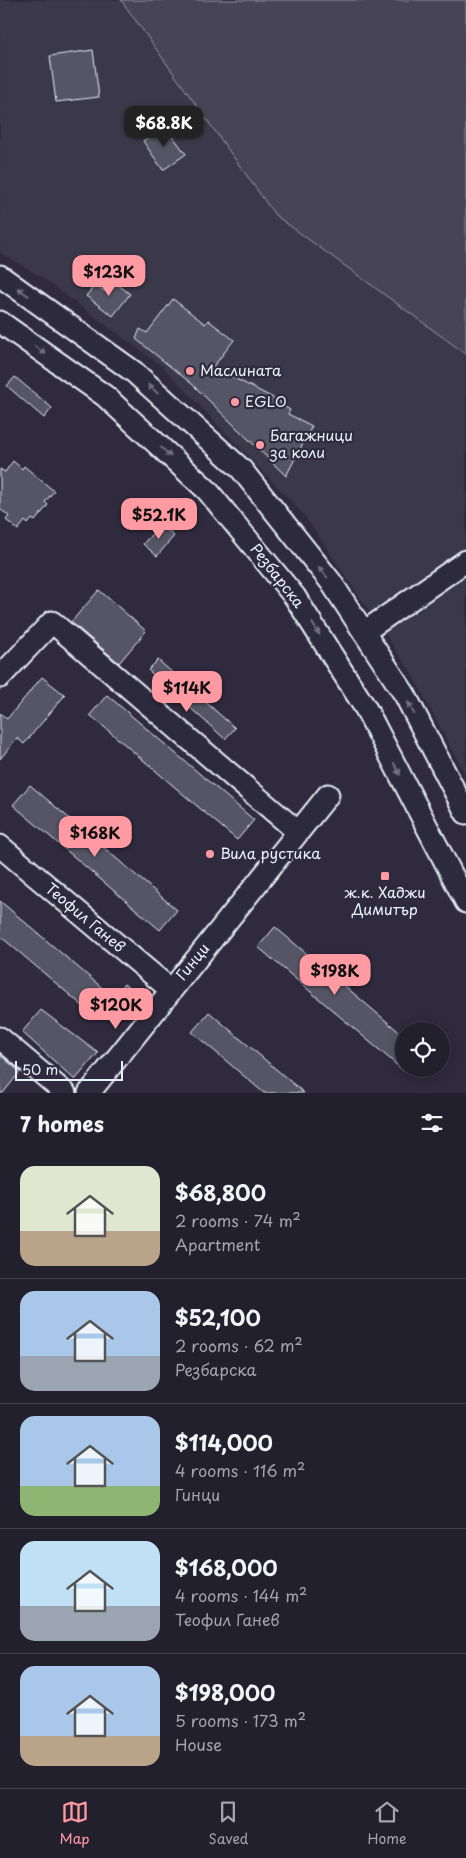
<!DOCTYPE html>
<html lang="en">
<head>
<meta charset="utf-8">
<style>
  body { margin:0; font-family:"Playpen Sans",sans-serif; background:#2f2d3a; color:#f1f3f6; height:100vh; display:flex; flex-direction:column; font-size:19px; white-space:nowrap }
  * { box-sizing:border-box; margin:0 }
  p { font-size:16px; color:#a3a3aa }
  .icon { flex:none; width:28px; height:28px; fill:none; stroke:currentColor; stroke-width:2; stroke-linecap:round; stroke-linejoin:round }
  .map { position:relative; height:1093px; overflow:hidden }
  .side { display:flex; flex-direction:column; background:#23202e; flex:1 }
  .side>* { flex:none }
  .fabs { position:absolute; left:395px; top:1022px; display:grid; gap:10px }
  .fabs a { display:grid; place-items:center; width:55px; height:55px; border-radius:50%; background:#23202e; box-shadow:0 2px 12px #0003,0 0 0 1px #403e4a; font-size:25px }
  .scale { position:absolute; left:15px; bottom:12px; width:108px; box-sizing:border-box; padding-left:5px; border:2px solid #e8f1f8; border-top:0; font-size:14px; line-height:18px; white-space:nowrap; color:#e8f1f8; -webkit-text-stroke:4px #2f2a3d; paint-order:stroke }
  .price { position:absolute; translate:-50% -42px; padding:0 11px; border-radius:10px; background:#ff9aa2; color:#111; font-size:16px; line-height:32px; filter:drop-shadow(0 1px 2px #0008) }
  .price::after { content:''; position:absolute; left:50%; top:30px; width:15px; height:11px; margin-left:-8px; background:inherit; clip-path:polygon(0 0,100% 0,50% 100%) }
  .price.on { background:#222; color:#fff }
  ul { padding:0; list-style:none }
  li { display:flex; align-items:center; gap:15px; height:125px; padding:0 20px }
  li+li { border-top:1px solid #403e4a }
  li span { display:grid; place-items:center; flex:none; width:140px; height:100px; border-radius:15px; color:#555 }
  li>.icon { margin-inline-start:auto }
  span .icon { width:60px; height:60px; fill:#fffc; stroke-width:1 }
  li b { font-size:21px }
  h2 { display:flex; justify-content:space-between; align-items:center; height:60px; padding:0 20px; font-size:21px }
  .tab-bar { display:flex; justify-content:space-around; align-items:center; height:70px; border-top:1px solid #403e4a; background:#23202e; font-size:14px; color:#a3a3aa }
  .tab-bar a { display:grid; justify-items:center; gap:2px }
  .tab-bar .on { color:#ff9aa2 }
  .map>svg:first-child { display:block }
  .built { fill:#3b3749 }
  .green { fill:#464455; stroke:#979aa6 }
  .building { fill:#575565; stroke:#e8f1f8 }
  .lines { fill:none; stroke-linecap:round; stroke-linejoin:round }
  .minor-casing { stroke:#e8f1f8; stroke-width:25 }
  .minor { stroke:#2f2a3d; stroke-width:21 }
  .oneway { fill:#70707e }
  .poi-dot { fill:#ff9aa2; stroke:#2f2a3d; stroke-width:2 }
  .labels { text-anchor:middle; stroke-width:4.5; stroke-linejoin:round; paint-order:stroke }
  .poi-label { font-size:15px; fill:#e8f1f8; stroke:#2f2a3d; text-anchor:start }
  .street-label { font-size:15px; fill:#e8f1f8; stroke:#2f2a3d }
</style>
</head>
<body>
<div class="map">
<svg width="466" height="1093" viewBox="0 0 466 1093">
  <rect width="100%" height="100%" fill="#2f2a3d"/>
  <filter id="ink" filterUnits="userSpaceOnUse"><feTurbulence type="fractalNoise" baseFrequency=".02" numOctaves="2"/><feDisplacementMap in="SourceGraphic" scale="10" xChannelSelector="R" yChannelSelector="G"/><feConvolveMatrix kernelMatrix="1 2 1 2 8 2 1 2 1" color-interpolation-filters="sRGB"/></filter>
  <g filter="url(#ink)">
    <!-- built -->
    <path class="built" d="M0 0H121L275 215 466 354V776L410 671 304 515 164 368 38 275 0 253Z"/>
    <!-- green -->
    <path class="green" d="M121 0H466V354L275 215Z"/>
    <!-- building -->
    <g class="building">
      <path d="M93 50 99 97 56 102 50 56Z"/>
      <path d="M165 126 186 154 163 170 143 141Z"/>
      <path d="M112 280 130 294 113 316 86 296 95 285 104 291Z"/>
      <path d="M173 299 205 324 208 320 234 340 213 367 281 402 280 404 290 410 288 414 312 426 286 476 192 384 136 339 140 329 147 333Z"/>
      <path d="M15 377 52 408 44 418 7 386Z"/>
      <path d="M13 461 22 469 24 466 54 491 45 502 48 505 35 521 32 519 28 524 25 521 18 530 6 520 9 516 0 509V469L5 472Z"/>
      <path d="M161 524 174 536 157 556 143 544Z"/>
      <path d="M99 590 146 631 119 663 71 622Z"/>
      <path d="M158 660 235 728 225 739 148 670Z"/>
      <path d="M42 677 65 695 24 744 17 738 0 759V713L7 719Z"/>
      <path d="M107 695 254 820 237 840 90 715Z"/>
      <path d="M30 785 177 910 160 930 13 805Z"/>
      <path d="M0 901 107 992 90 1012 0 936Z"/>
      <path d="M275 927 404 1036V1071L258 947Z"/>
      <path d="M124 984 140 997 127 1013 111 999Z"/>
      <path d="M41 1010 98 1053 75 1080 22 1032Z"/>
      <path d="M209 1012 223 1024 304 1093H264L192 1032Z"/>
      <path d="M0 1055 20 1072 3 1093H0Z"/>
    </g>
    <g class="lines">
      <defs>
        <g id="minor">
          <path d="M0 276 134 372 241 469 331 582 405 695 466 813"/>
          <path d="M0 322 105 396 207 490 295 597 366 709 466 902"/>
          <path d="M364 632 466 561"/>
          <path d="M0 677 52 622 298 832"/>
          <path d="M0 846 171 990"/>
          <path d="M0 1038 65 1093"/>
          <path d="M89 1093 328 795"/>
        </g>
      </defs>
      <!-- minor casing -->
      <use href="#minor" class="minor-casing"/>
      <!-- minor -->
      <use href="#minor" class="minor"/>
    </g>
    <!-- one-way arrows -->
    <defs><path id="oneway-solid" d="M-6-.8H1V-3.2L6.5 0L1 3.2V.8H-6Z" transform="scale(1.25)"/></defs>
    <g class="oneway">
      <use href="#oneway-solid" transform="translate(23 292) rotate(-144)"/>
      <use href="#oneway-solid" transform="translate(40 350) rotate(35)"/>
      <use href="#oneway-solid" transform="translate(153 389) rotate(-138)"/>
      <use href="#oneway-solid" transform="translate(166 452) rotate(43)"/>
      <use href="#oneway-solid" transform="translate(323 572) rotate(-129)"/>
      <use href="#oneway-solid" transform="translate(316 629) rotate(58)"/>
      <use href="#oneway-solid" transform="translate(411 708) rotate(-118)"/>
      <use href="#oneway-solid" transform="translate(397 769) rotate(63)"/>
    </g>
  </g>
  <!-- markers -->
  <g class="poi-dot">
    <circle cx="190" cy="371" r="5"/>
    <circle cx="235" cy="402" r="5"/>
    <circle cx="260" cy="445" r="5"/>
    <circle cx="210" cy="854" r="5"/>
    <rect x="380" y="871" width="10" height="10" rx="2.5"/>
  </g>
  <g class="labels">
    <!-- poi labels -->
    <g class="poi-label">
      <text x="200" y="376">Маслината</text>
      <text x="245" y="407">EGLO</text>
      <text x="270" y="441">Багажници<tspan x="270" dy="17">за коли</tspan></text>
      <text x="220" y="859">Вила рустика</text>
      <text x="385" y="898" text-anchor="middle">ж.к. Хаджи<tspan x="385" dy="17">Димитър</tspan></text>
    </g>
    <!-- street labels -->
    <g class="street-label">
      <text transform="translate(277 576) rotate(52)" y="5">Резбарска</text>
      <text transform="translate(85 918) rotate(40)" y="5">Теофил Ганев</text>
      <text transform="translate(193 962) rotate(-51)" y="5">Гинци</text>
    </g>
  </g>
</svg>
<div class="fabs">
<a><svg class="icon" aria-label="locate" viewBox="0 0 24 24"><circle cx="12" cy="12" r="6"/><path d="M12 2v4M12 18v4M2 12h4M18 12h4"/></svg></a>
</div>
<div class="scale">50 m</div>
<b class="price on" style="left:164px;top:148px">$68.8K</b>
<b class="price" style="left:109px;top:297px">$123K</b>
<b class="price" style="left:159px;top:540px">$52.1K</b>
<b class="price" style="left:187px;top:713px">$114K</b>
<b class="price" style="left:95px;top:858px">$168K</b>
<b class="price" style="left:335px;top:996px">$198K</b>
<b class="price" style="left:116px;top:1030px">$120K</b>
</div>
<section class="side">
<h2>7 homes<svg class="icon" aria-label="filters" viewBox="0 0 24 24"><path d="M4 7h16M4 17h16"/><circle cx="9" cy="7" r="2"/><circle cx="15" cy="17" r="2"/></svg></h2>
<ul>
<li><span style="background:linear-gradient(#dfe7d0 65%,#b9a48a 0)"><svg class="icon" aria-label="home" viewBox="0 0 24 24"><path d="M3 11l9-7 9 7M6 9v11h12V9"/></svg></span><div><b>$68,800</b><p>2 rooms · 74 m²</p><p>Apartment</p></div></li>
<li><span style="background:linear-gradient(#a9c7e8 65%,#9aa5b1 0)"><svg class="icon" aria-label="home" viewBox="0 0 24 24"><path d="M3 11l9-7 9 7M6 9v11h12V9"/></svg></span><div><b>$52,100</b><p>2 rooms · 62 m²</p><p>Резбарска</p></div></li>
<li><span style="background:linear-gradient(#a9c7e8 70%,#8fb573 0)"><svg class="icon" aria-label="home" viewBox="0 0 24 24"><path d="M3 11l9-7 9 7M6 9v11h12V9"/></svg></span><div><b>$114,000</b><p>4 rooms · 116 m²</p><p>Гинци</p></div></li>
<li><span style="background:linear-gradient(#bfe0f5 65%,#9aa5b1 0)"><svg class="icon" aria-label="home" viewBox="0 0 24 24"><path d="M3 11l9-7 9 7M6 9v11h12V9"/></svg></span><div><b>$168,000</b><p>4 rooms · 144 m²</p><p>Теофил Ганев</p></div></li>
<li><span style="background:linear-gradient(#a9c7e8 70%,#b9a48a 0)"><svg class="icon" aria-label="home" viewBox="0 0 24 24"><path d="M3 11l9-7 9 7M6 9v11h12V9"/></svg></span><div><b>$198,000</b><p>5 rooms · 173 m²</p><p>House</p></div></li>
</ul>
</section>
<nav class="tab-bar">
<a class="on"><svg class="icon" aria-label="map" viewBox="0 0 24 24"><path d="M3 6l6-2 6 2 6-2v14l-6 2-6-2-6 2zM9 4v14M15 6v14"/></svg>Map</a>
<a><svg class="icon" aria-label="saved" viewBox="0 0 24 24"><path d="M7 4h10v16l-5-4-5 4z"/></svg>Saved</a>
<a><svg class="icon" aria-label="home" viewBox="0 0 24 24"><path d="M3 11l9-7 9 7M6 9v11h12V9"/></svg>Home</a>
</nav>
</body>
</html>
